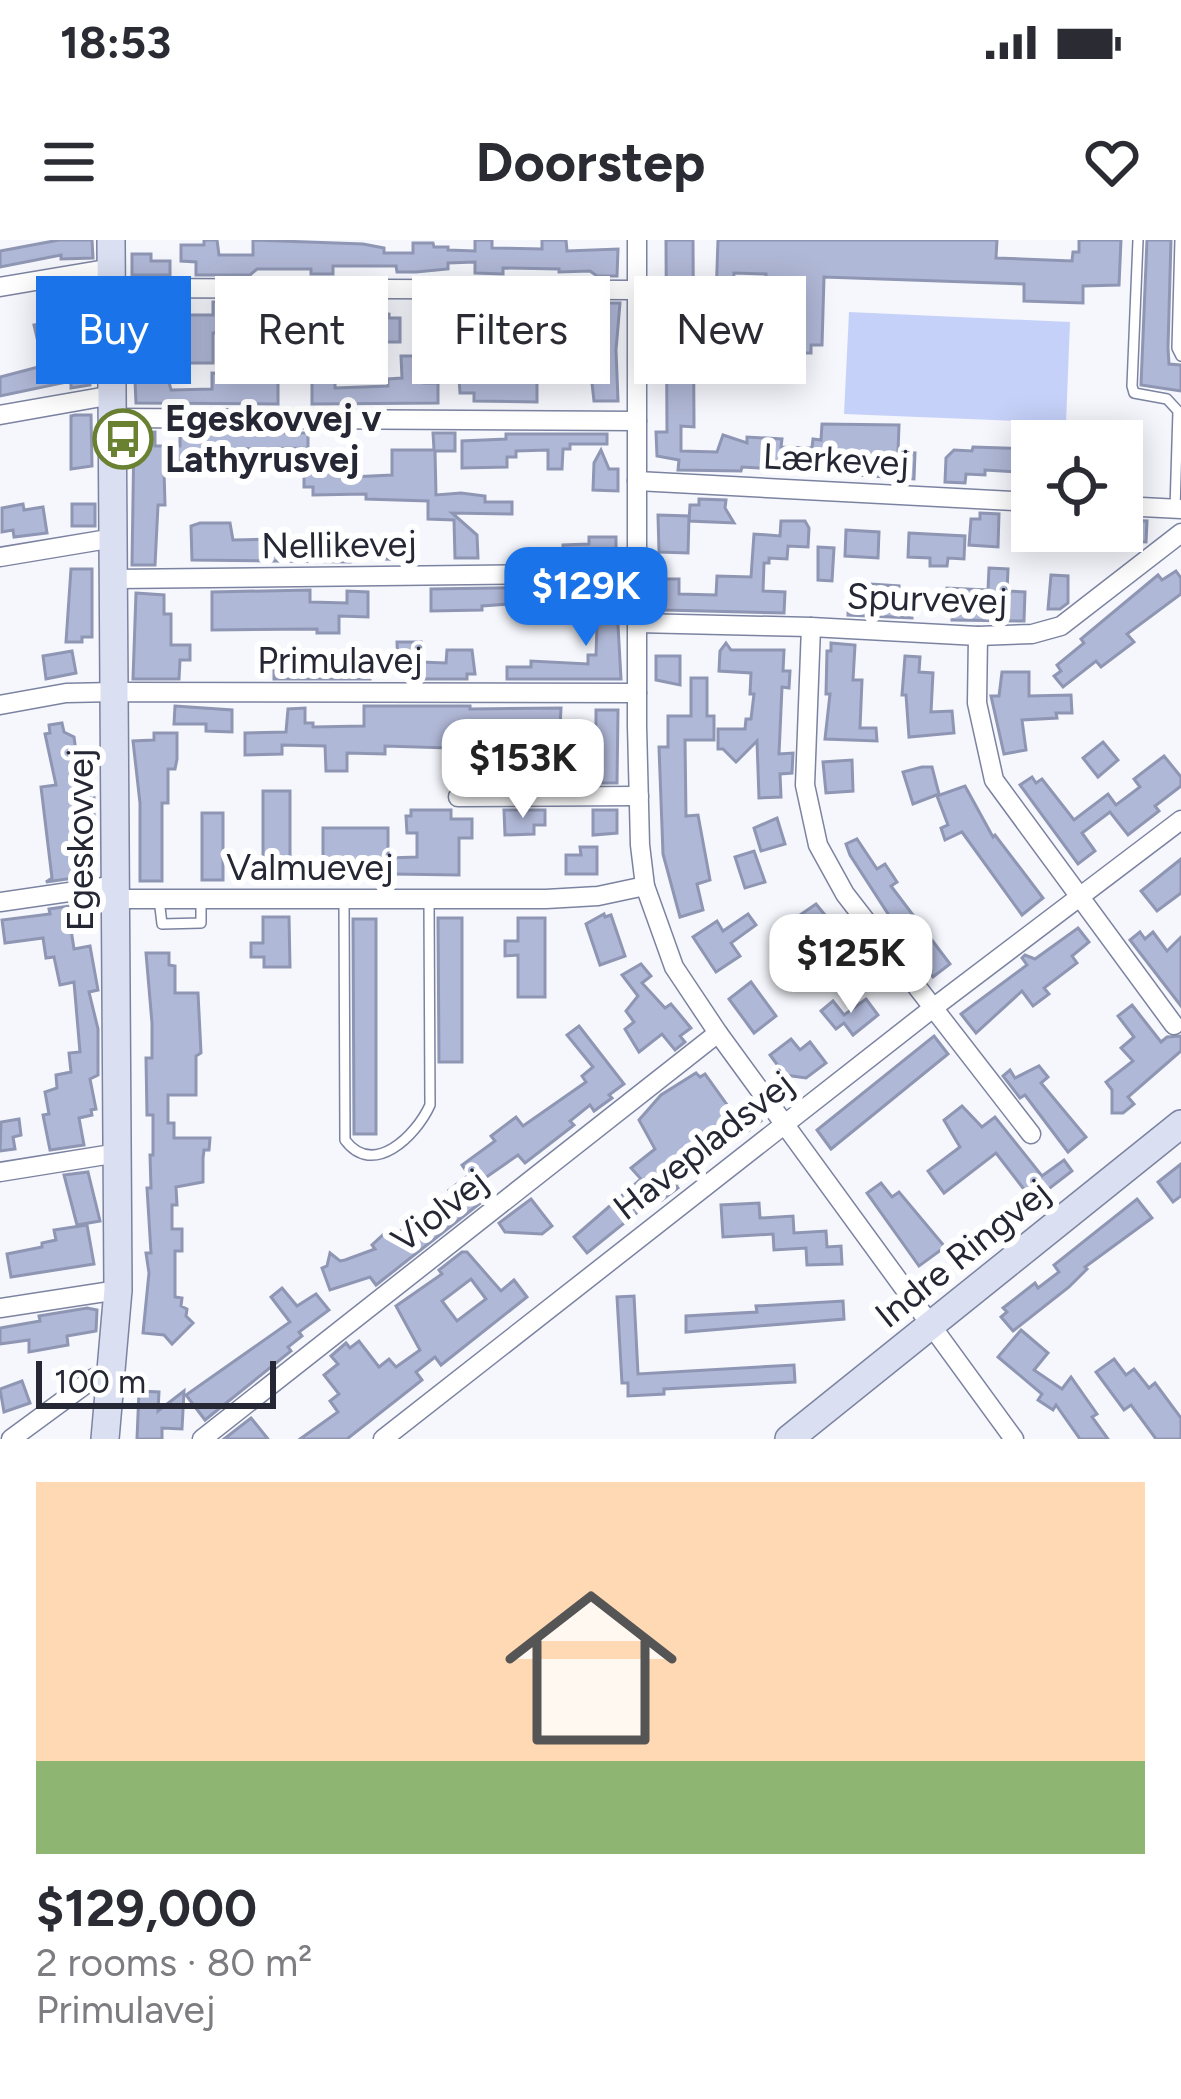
<!DOCTYPE html>
<html lang="en">
<head>
<meta charset="utf-8">
<style>
  body { margin:0; font-family:Figtree,sans-serif; background:#f2f2f3; color:#2b2b33; height:100vh; display:flex; flex-direction:column; font-size:45px; white-space:nowrap }
  * { box-sizing:border-box; margin:0 }
  p { font-size:39px; color:#7c7c81 }
  .icon { flex:none; width:66px; height:66px; fill:none; stroke:currentColor; stroke-width:2; stroke-linecap:round; stroke-linejoin:round }
  .map { position:relative; height:1199px; overflow:hidden }
  .drawer { display:flex; flex-direction:column; background:#fff; flex:1 }
  .drawer>* { flex:none }
  .guide { position:absolute; left:36px; top:36px; width:1110px; height:108px; display:flex; gap:24px }
  .fabs { position:absolute; left:1011px; top:180px; display:grid; gap:24px }
  .fabs a { display:grid; place-items:center; width:132px; height:132px; border-radius:0px; background:#fff; box-shadow:0 6px 30px #0003; font-size:60px }
  .scale { position:absolute; left:36px; bottom:30px; width:240px; box-sizing:border-box; padding-left:12px; border:6px solid #252834; border-top:0; font-size:33px; line-height:42px; white-space:nowrap; color:#252834; -webkit-text-stroke:9px #fff; paint-order:stroke }
  .price { position:absolute; translate:-50% -102px; padding:0 27px; border-radius:24px; background:#fff; color:#222; font-size:39px; line-height:78px; filter:drop-shadow(0 3px 6px #0008) }
  .price::after { content:''; position:absolute; left:50%; top:72px; width:36px; height:27px; margin-left:-18px; background:inherit; clip-path:polygon(0 0,100% 0,50% 100%) }
  .price.selected { background:#1a73e8; color:#fff }
  ul { padding:0; list-style:none }
  li { display:grid; align-content:center; gap:24px; height:636px; padding:0 36px }
  li+li { border-top:3px solid #e1e1e2 }
  li span { display:grid; place-items:center; height:372px; border-radius:0px; color:#555 }
  li>.icon { margin-inline-start:auto }
  span .icon { width:216px; height:216px; fill:#fffc; stroke-width:1 }
  li b { font-size:51px }
  .pill { padding:0 42px; border-radius:0px; background:#fff; box-shadow:0 6px 30px #0003; font-size:42px; line-height:108px }
  .pill.selected { background:#1a73e8; color:#fff }
  .status { display:flex; justify-content:space-between; align-items:center; height:84px; padding:0 60px; background:#fff; direction:ltr }
  .status svg { height:33px; fill:currentColor }
  header { display:flex; justify-content:space-between; align-items:center; height:156px; padding:0 36px; background:#fff; font-size:54px; font-weight:700 }
  .map>svg:first-child { display:block }
  .green { fill:#c6d1f9 }
  .building { fill:#b0b8d7; stroke:#8e96b3; stroke-width:3; fill-rule:evenodd }
  .lines { fill:none; stroke-linecap:round; stroke-linejoin:round }
  .lane-casing { stroke:#7c83a0; stroke-width:12 }
  .street-casing { stroke:#7c83a0; stroke-width:21 }
  .secondary-casing { stroke:#7c83a0; stroke-width:30 }
  .lane { stroke:#fff; stroke-width:9 }
  .street { stroke:#fff; stroke-width:18 }
  .secondary { stroke:#dadff2; stroke-width:27 }
  .labels { text-anchor:middle; stroke-width:12; stroke-linejoin:round; paint-order:stroke }
  .poi-label { font-size:36px; font-weight:bold; fill:#252834; stroke:#fff; text-anchor:start }
  .street-label { font-size:36px; fill:#252834; stroke:#fff }
</style>
</head>
<body>
<div class="status"><b>18:53</b><svg viewBox="0 0 49 12"><path d="M0 12V9h3v3zM5 12V6h3v6zM10 12V3h3v9zM15 12V0h3v12zM26 1h20v11H26zM47 4h2v5h-2z"/></svg></div>
<header><svg class="icon" aria-label="menu" viewBox="0 0 24 24"><path d="M4 6h16M4 12h16M4 18h16"/></svg>Doorstep<svg class="icon" aria-label="heart" viewBox="0 0 24 24"><path d="M12 20l-8-8c-3-5 5-10 8-4 3-6 11-1 8 4z"/></svg></header>
<div class="map">
<svg width="1181" height="1199" viewBox="0 0 1181 1199">
  <rect width="100%" height="100%" fill="#f5f7fd"/>
  <!-- green -->
  <path class="green" d="M849 72 1070 82 1066 183 844 174Z"/>
  <!-- building -->
  <g class="building">
    <path d="M59 0H92L93 18 61 19V15L0 27V11Z"/>
    <path d="M204 0H217L219 15H253V0L363 4 384 8V13H413V3H433L434 7H448V10L475 11V0H492V8L542 9V0H566L567 11 618 9 617 36H597L590 31 559 32V29L503 28V34L475 33V22L448 23V29L416 32H397L396 26H333V34H311V29H257L250 35H196V22L181 21V5H204Z"/>
    <path d="M666 0H693L694 187 681 186V211L717 212 723 195 747 203V197L782 199 781 207 812 208 813 199 821 200 822 184 899 185 898 212 915 213 914 239 858 235V222L820 221V229L800 230 742 227 741 231 678 230 679 220 657 216 656 192H667Z"/>
    <path d="M718 0H997L996 18 1072 21 1073 12H1079V0H1121L1119 45 1083 46V63L1024 61V44L824 37 822 105H811V113H776L762 111V104L753 103 755 60H766V34L734 33 733 59 716 58Z"/>
    <path d="M1147 0H1171L1168 108 1169 124 1181 125V151L1141 145Z"/>
    <path d="M132 14H151V21H170V35H132Z"/>
    <path d="M67 58 77 107 89 106 90 145 71 148V141L0 156V137L65 120 64 93 37 98 34 85 48 83 44 63Z"/>
    <path d="M213 62H238V77L248 76V93H213V123H164L171 150 212 149V133L278 135V164L136 163 135 141H147L146 111H137L136 88H150L151 83 186 82V75H213Z"/>
    <path d="M263 62H320L321 68 389 74V78H400V102H374V108H330V114H316V84H297L296 78 263 79Z"/>
    <path d="M414 63H570L571 81H544L543 109H508L510 141H537V162L474 161V153H460L459 138H489L460 120 479 91H465L464 84H431V78H414Z"/>
    <path d="M597 63H620L616 110 618 161H594L587 99H577V89H571V74H597Z"/>
    <path d="M401 116H424V143H438V163L312 164V141H335V148L388 146V139L402 138Z"/>
    <path d="M75 175H91L92 226 71 229V176Z"/>
    <path d="M155 192V206H180V192L308 193V208L224 209V229L164 230 165 265H158L155 325H132L134 193Z"/>
    <path d="M433 193H455V211H435L436 255 461 253 485 256V262H512V274L452 273 477 295 478 318H455L454 280 428 279V261L366 259V254L313 255V247H304V229L350 228 351 237 392 235V210H434Z"/>
    <path d="M506 194H607V204H570V209H563L562 229H548V210L516 211V217H507V227L462 228V201L506 199Z"/>
    <path d="M973 207 1032 209V246H1018L1019 232 985 230V235L966 234 965 243 945 242 946 218 954 210 972 211Z"/>
    <path d="M601 210 609 229H618V251L593 250 594 223Z"/>
    <path d="M699 259 726 260 725 268 734 283 689 281 690 265H699Z"/>
    <path d="M23 264 24 270 43 267 47 293 14 297 13 290 2 292V268Z"/>
    <rect x="72" y="264" width="23" height="22"/>
    <path d="M980 273 999 274 998 307 969 305 971 279H980Z"/>
    <path d="M658 275 689 276 688 313 659 312Z"/>
    <path d="M1122 280 1147 281 1146 302 1122 301Z"/>
    <path d="M781 281H805L809 288 808 307 788 306 787 319 769 318V323H764L763 351 785 352 784 373 665 370V366H659L656 339H679V354L716 355 717 336 751 337 754 294 780 296Z"/>
    <path d="M200 283H230L233 300 350 297V322L192 320 191 286Z"/>
    <path d="M846 290 879 292 878 318 845 316Z"/>
    <path d="M1049 291H1107L1106 309 1048 310Z"/>
    <path d="M909 293 965 296 964 319 948 318 947 326H930V318L908 317Z"/>
    <path d="M387 296H409L408 320 386 319Z"/>
    <path d="M589 297H616V320H563V305L589 304Z"/>
    <path d="M818 307 834 308 832 341 818 340Z"/>
    <path d="M989 328 1008 329 1007 351 1025 352 1024 381 952 380 953 363H946L947 348 988 350Z"/>
    <path d="M71 329H92V397H82V402H66Z"/>
    <path d="M1176 331 1181 338V354L1127 394 1134 402 1101 427 1096 421 1063 447 1054 436 1061 431 1057 425 1084 403 1081 399 1158 335 1162 340Z"/>
    <path d="M1051 335 1068 336V363L1060 369H1048Z"/>
    <path d="M870 344 899 346 898 358H912V378L848 375 849 347 869 348Z"/>
    <path d="M551 347V354H565V372H549V365L510 364 482 366V370L431 371V349Z"/>
    <path d="M596 349H616L621 439H507V427H531V421L588 424V415H596L597 382 596 372H591V352Z"/>
    <path d="M310 350V362L347 363V351L368 352V377L339 376V393H317V389L212 390V352Z"/>
    <path d="M136 353 164 355V374H171V405H190V420H180L179 439H133Z"/>
    <path d="M397 402H421V422L446 423 447 410H472L475 434H467V439H408V430H398Z"/>
    <path d="M726 403 731 410H784L783 431H790L789 448 782 447 779 514 793 513 792 533 780 534 781 557 759 558 757 501 736 522 723 509H718V489H745L746 479H751L754 454H750L751 433 719 431 720 411Z"/>
    <path d="M831 403 855 405 853 440H862L860 488H876L877 501 825 499 830 454H826L827 411H831Z"/>
    <path d="M72 411 76 433 46 439 43 416Z"/>
    <path d="M656 416H680V445L656 440Z"/>
    <path d="M905 416 920 417 919 432 933 433 931 472 952 471 954 493 909 497 906 455H902Z"/>
    <path d="M322 419 323 427H370V439H274V426H281V420Z"/>
    <path d="M1002 432H1029V456L1071 455 1072 473H1056L1057 478 1022 480 1026 510 1004 514 991 456H999Z"/>
    <path d="M691 438H707V476H714V500H685L686 576 698 575 710 640 697 644 703 670 680 677 663 614 659 507H668V476H691Z"/>
    <path d="M175 466 232 470V492L206 491V484H174Z"/>
    <path d="M364 466H470V469L561 468 560 488 517 485V496L448 497V508L385 506V514L347 513V531H326L325 506 282 505V514L245 515V493L286 492 288 469 305 468V483H313V487L364 486Z"/>
    <path d="M596 470H618L617 543H597L598 520 586 519 589 495H596Z"/>
    <path d="M62 483 64 492 74 497 78 526 86 525 90 559 94 558V600L92 614H85L88 636 46 642 52 638 41 547 56 545 45 494 50 493 49 485Z"/>
    <path d="M154 493H177V519L175 529H168V563H162V641H140V563L133 501 154 500Z"/>
    <path d="M1103 502 1118 520 1098 537 1083 518Z"/>
    <path d="M1164 516 1181 537V546L1155 566 1159 571 1128 595 1110 572 1082 593 1095 611 1078 624 1020 545 1032 537 1036 543 1042 539 1074 580 1108 554 1116 565 1140 547 1134 539Z"/>
    <path d="M852 520 853 551 826 553 823 522Z"/>
    <path d="M922 527H932L939 554 913 564 903 532Z"/>
    <path d="M965 546 993 597 995 595 1043 658 1022 675 962 592 945 600 941 588 948 585 937 556Z"/>
    <rect x="263" y="551" width="27" height="90"/>
    <path d="M411 570H451V579H472V598H459V635L323 633V588H388V618L417 617V593H407L406 576H411Z"/>
    <path d="M504 570H545V585H534V594L505 595Z"/>
    <path d="M593 570H617V593L593 595Z"/>
    <rect x="202" y="573" width="21" height="67"/>
    <path d="M777 578 785 604 761 611 754 588Z"/>
    <path d="M857 599 877 629 885 624 897 642 891 646 950 724 933 737 924 725 921 728 886 680 890 677 850 615 846 604Z"/>
    <path d="M580 607H597V634H566V615H581Z"/>
    <path d="M754 611 765 642 745 648 735 617Z"/>
    <path d="M1181 619V653L1157 671 1141 651Z"/>
    <path d="M97 662V670L79 672 70 683 74 709 90 706 98 750 89 752 98 789V835L90 839 96 869 91 870 92 875 79 878 84 905 50 910 43 875 49 874 45 852 57 848 56 835 71 832 69 813 80 812 74 742 60 745 54 717 46 718 43 698 5 703 2 680 50 674 49 669Z"/>
    <path d="M816 664 866 725 847 741 797 677Z"/>
    <path d="M604 674 605 677 611 675 625 716 600 725 586 684Z"/>
    <path d="M748 674 756 685 731 703 740 716 716 732 693 697 717 681 723 691Z"/>
    <path d="M263 677H289L290 727H264V717H251V703H263Z"/>
    <path d="M438 678H462V822H439Z"/>
    <path d="M518 678H545V757H518V715L505 716V701H518Z"/>
    <path d="M353 679H376V894H354Z"/>
    <path d="M1078 688 1089 702 1072 716 1077 723 1044 748 1049 754 1033 766 1022 751 976 793 961 774 1027 725 1022 718 1025 715 1035 719Z"/>
    <path d="M1140 692 1145 699 1153 692 1167 711 1181 697V766L1130 700Z"/>
    <path d="M146 713H169V725L175 726V753H198L201 813 196 816V855H168V883H174V898H210L209 910H204L203 918V942L176 947 177 965H172V989H182V1011H175V1057L182 1058 181 1066 187 1069 186 1076 193 1083 172 1104 164 1095 143 1093 149 1033 146 1013H151L147 948H151L150 915H153V875H147L146 818H152V783Z"/>
    <path d="M641 724 651 736 642 743 665 768 671 764 691 788 680 796 685 802 675 810 662 794 639 812 625 789 634 782 626 771 638 756 622 735Z"/>
    <path d="M751 742 776 776 754 793 729 759Z"/>
    <path d="M866 759 878 775 853 795 844 783 836 789 821 771 833 761 844 775Z"/>
    <path d="M1132 765 1161 802 1167 797 1181 796V811L1128 857 1134 864 1123 873H1112V850L1106 842 1133 821 1121 808 1134 797 1118 776Z"/>
    <path d="M579 786 624 844 609 855 612 858 594 871 590 865 570 881 574 885 525 923 518 915 472 947 483 961 376 1045 370 1037 330 1050 322 1028 327 1026 330 1013 340 1021 345 1020 375 1009 372 1005 385 993 390 999 424 973 428 979 454 957 449 950 469 935 462 925 495 901 491 896 516 877 523 886 586 842 582 836 593 827 567 795Z"/>
    <path d="M934 796 948 814 831 909 817 890Z"/>
    <path d="M791 799 800 810 810 802 826 823 806 838 785 835 770 815Z"/>
    <path d="M1039 826 1048 837 1041 843 1086 897 1068 912 1025 855 1020 858 1003 836 1010 830 1015 838Z"/>
    <path d="M696 833 700 837 705 834 733 873 747 862 761 881 744 894 738 885 703 910 708 916 690 930 692 933 676 945 678 948 662 960 656 952 635 969 638 972 587 1013 574 997 641 939 631 928 655 909 639 880 661 855Z"/>
    <path d="M962 866 982 887 995 877 1042 936 1064 920 1072 931 1033 961 996 913 944 953 928 931 960 907 944 880Z"/>
    <path d="M19 879 21 895 13 897 15 909 0 911 1 882Z"/>
    <path d="M1181 924V956L1173 962 1158 942Z"/>
    <path d="M88 932 100 981 77 985 64 935Z"/>
    <path d="M881 943 892 957 899 952 945 1007 919 1026 867 953Z"/>
    <path d="M531 959 552 986 542 994 505 992 499 983Z"/>
    <path d="M1137 959 1152 978 1085 1027 1087 1029 1069 1047 1013 1091 1001 1077 1007 1072 1003 1068 1035 1043 1038 1048 1059 1032 1054 1025Z"/>
    <path d="M759 963 760 978 793 976 794 993 826 991 827 1007 841 1006 842 1024 807 1025 806 1008 774 1010 773 994 723 997 721 965Z"/>
    <path d="M87 985 94 1024 11 1037 7 1014 42 1007V1003L56 1000 54 990Z"/>
    <path d="M462 1012H467L501 1051 514 1040 527 1057 441 1125 435 1117 416 1132 422 1140 347 1199H300L338 1172 330 1161 339 1154 324 1135 338 1124 331 1116 346 1103 350 1108 359 1101 379 1127 389 1119 396 1127 420 1110 396 1066 442 1034 439 1030ZM471 1039 486 1059 457 1081 442 1061Z"/>
    <path d="M282 1048 297 1066 316 1054 329 1070 299 1092 302 1096 288 1107 291 1111 205 1180 186 1155 290 1082 271 1057Z"/>
    <path d="M634 1056 638 1134 794 1125 795 1142 664 1149V1154L628 1156V1143H622L617 1057Z"/>
    <path d="M843 1061 844 1079 686 1092V1076L757 1072 756 1066Z"/>
    <path d="M87 1068 97 1070 96 1091 67 1096 68 1105 29 1112V1100L0 1104V1088L40 1081 39 1076Z"/>
    <path d="M1021 1090 1048 1113 1034 1130 1062 1149 1071 1137 1097 1174 1092 1177 1108 1199H1080L1056 1165 1053 1170 1038 1160 1042 1154 998 1117Z"/>
    <path d="M1114 1119 1126 1135 1134 1129 1149 1148 1155 1143 1181 1178V1199H1156L1131 1165 1124 1170 1096 1132Z"/>
    <path d="M22 1141 30 1163 4 1172 0 1149Z"/>
    <path d="M139 1151 159 1152 158 1171 184 1151 182 1189 162 1188V1199H137Z"/>
    <path d="M251 1178 268 1199H224Z"/>
  </g>
  <g class="lines">
    <defs>
      <g id="lane">
        <path d="M1138 0 1132 146 1134 153 1167 159 1178 171 1175 269"/>
        <path d="M1180 0 1177 108 1181 116"/>
        <path d="M159 659 162 684 201 683V659"/>
        <path d="M344 660 345 900C373 938 416 896 430 865L429 661"/>
      </g>
      <g id="street">
        <path d="M637 0V486L640 605 645 646 674 727 718 793 1014 1199"/>
        <path d="M0 47 112 28"/>
        <path d="M112 48 637 50"/>
        <path d="M0 175 113 155"/>
        <path d="M113 178 637 181"/>
        <path d="M637 241 1032 262"/>
        <path d="M1122 266 1181 269"/>
        <path d="M0 317 114 298"/>
        <path d="M115 339 637 333"/>
        <path d="M637 383 811 387 978 396 1032 394 1061 386 1181 293"/>
        <path d="M811 387 805 545 818 605 845 654 1031 894"/>
        <path d="M978 396 977 463 994 540 1174 785"/>
        <path d="M0 465 66 453 115 452 637 453"/>
        <path d="M458 557 639 556"/>
        <path d="M117 659H546L598 656 645 646"/>
        <path d="M0 662 117 645"/>
        <path d="M0 932 118 913"/>
        <path d="M0 1068 118 1050"/>
        <path d="M11 1199 94 1138 110 1139"/>
        <path d="M202 1199 718 793"/>
        <path d="M383 1199 933 768 1181 580"/>
      </g>
      <g id="secondary">
        <path d="M105 1199 118 1050 111 0"/>
        <path d="M789 1199 1181 884"/>
      </g>
    </defs>
    <!-- lane casing -->
    <use href="#lane" class="lane-casing"/>
    <!-- street casing -->
    <use href="#street" class="street-casing"/>
    <!-- secondary casing -->
    <use href="#secondary" class="secondary-casing"/>
    <!-- lane -->
    <use href="#lane" class="lane"/>
    <!-- street -->
    <use href="#street" class="street"/>
    <!-- secondary -->
    <use href="#secondary" class="secondary"/>
  </g>
  <!-- icons -->
  <defs>
    <symbol id="bus-ring" viewBox="-11 -11 22 22"><circle r="9.5" fill="#fff" stroke="#6a8132" stroke-width="1.5"/><path d="M-5-6H5V4H4V6H2V4H-2V6H-4V4H-5ZM-3.5-4V0h7V-4ZM-3.5 1.2v1.5H-2V1.2ZM2 1.2v1.5H3.5V1.2Z" fill="#6a8132"/></symbol>
  </defs>
  <g fill-rule="evenodd">
    <use href="#bus-ring" x="90" y="166" width="66" height="66"/>
  </g>
  <g class="labels">
    <!-- poi labels -->
    <g class="poi-label">
      <text x="165" y="191">Egeskovvej v<tspan x="165" dy="41">Lathyrusvej</tspan></text>
    </g>
    <!-- street labels -->
    <g class="street-label">
      <text transform="translate(836 219) rotate(3)" y="13">Lærkevej</text>
      <text transform="translate(339 304) rotate(-1)" y="13">Nellikevej</text>
      <text transform="translate(927 358) rotate(2)" y="13">Spurvevej</text>
      <text x="340" y="433">Primulavej</text>
      <text transform="translate(80 600) rotate(-90)" y="13">Egeskovvej</text>
      <text x="310" y="640">Valmuevej</text>
      <text transform="translate(703 905) rotate(-38)" y="13">Havepladsvej</text>
      <text transform="translate(439 970) rotate(-38)" y="13">Violvej</text>
      <text transform="translate(962 1013) rotate(-39)" y="13">Indre Ringvej</text>
    </g>
  </g>
</svg>
<div class="fabs">
<a><svg class="icon" aria-label="locate" viewBox="0 0 24 24"><circle cx="12" cy="12" r="6"/><path d="M12 2v4M12 18v4M2 12h4M18 12h4"/></svg></a>
</div>
<div class="scale">100 m</div>
<b class="price selected" style="left:586px;top:409px">$129K</b>
<b class="price" style="left:523px;top:581px">$153K</b>
<b class="price" style="left:851px;top:776px">$125K</b>
<div class="guide">
<a class="pill selected">Buy</a>
<a class="pill">Rent</a>
<a class="pill">Filters</a>
<a class="pill">New</a>
</div>
</div>
<section class="drawer">
<ul>
<li><span style="background:linear-gradient(#ffd9b3 75%,#8fb573 0)"><svg class="icon" aria-label="home" viewBox="0 0 24 24"><path d="M3 11l9-7 9 7M6 9v11h12V9"/></svg></span><div><b>$129,000</b><p>2 rooms · 80 m²</p><p>Primulavej</p></div></li>
</ul>
</section>
</body>
</html>
